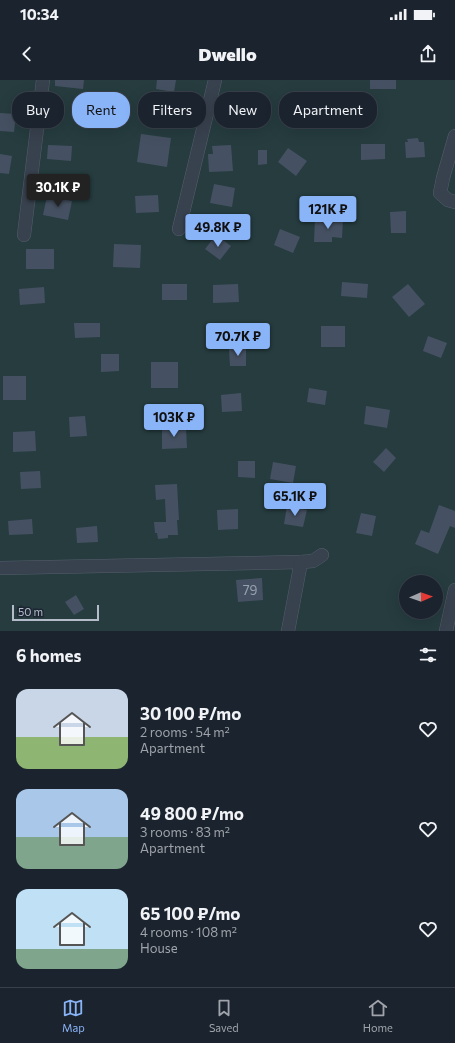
<!DOCTYPE html>
<html lang="en">
<head>
<meta charset="utf-8">
<style>
  body { margin:0; font-family:Commissioner,sans-serif; background:#242b36; color:#f1f3f6; height:100vh; display:flex; flex-direction:column; font-size:15px; white-space:nowrap }
  * { box-sizing:border-box; margin:0 }
  p { font-size:13px; color:#a0a4aa }
  .icon { flex:none; width:22px; height:22px; fill:none; stroke:currentColor; stroke-width:2; stroke-linecap:round; stroke-linejoin:round }
  .map { position:relative; height:551px; overflow:hidden }
  .sheet { display:flex; flex-direction:column; background:#1b232e; flex:1 }
  .sheet>* { flex:none }
  .top-card { position:absolute; left:12px; top:12px; width:431px; height:36px; display:flex; gap:8px }
  .needle { width:26px; rotate:88deg }
  .controls { position:absolute; left:399px; top:495px; display:grid; gap:8px }
  .controls a { display:grid; place-items:center; width:44px; height:44px; border-radius:50%; background:#1b232e; box-shadow:0 4px 16px #0002,0 0 0 1px #39404a; font-size:20px }
  .scale { position:absolute; left:12px; bottom:10px; width:87px; box-sizing:border-box; padding-left:4px; border:2px solid #b4bcc9; border-top:0; font-size:11px; line-height:14px; white-space:nowrap; color:#b4bcc9; -webkit-text-stroke:3px #1d2633; paint-order:stroke }
  .price { position:absolute; translate:-50% -34px; padding:0 9px; border-radius:4px; background:#8ab4f8; color:#111; font-size:13px; line-height:26px; filter:drop-shadow(0 1px 2px #0008) }
  .price::after { content:''; position:absolute; left:50%; top:24px; width:12px; height:9px; margin-left:-6px; background:inherit; clip-path:polygon(0 0,100% 0,50% 100%) }
  .price.on { background:#222; color:#fff }
  ul { padding:0; list-style:none }
  li { display:flex; align-items:center; gap:12px; height:100px; padding:0 16px }
  li span { display:grid; place-items:center; flex:none; width:112px; height:80px; border-radius:12px; color:#555 }
  li>.icon { margin-inline-start:auto }
  span .icon { width:48px; height:48px; fill:#fffc; stroke-width:1 }
  li b { font-size:17px }
  h2 { display:flex; justify-content:space-between; align-items:center; height:48px; padding:0 16px; font-size:17px }
  .chip { padding:0 14px; border-radius:16px; background:#1b232e; box-shadow:0 4px 16px #0002,0 0 0 1px #39404a; font-size:14px; line-height:36px }
  .chip.on { background:#8ab4f8; color:#111 }
  .status { display:flex; justify-content:space-between; align-items:center; height:28px; padding:0 20px; background:#1b232e; direction:ltr }
  .status svg { height:11px; fill:currentColor }
  header { display:flex; justify-content:space-between; align-items:center; height:52px; padding:0 16px; background:#1b232e; font-size:18px; font-weight:800 }
  .dock { display:flex; justify-content:space-around; align-items:center; height:56px; border-top:1px solid #39404a; background:#1b232e; font-size:11px; color:#a0a4aa }
  .dock a { display:grid; justify-items:center; gap:2px }
  .dock .on { color:#8ab4f8 }
  .map>svg:first-child { display:block }
  .green { fill:#263c3f; fill-rule:evenodd }
  .building { fill:#455162 }
  .lines { fill:none; stroke-linecap:round; stroke-linejoin:round }
  .minor-casing { stroke:#565f6c; stroke-width:14 }
  .minor { stroke:#38414e; stroke-width:13 }
  .labels { text-anchor:middle; stroke-width:3; stroke-linejoin:round; paint-order:stroke }
  .number-label { font-size:13px; fill:#98a1af }
</style>
</head>
<body>
<div class="status"><b>10:34</b><svg viewBox="0 0 49 12"><path d="M0 12V9h3v3zM5 12V6h3v6zM10 12V3h3v9zM15 12V0h3v12zM26 1h20v11H26zM47 4h2v5h-2z"/></svg></div>
<header><svg class="icon" aria-label="back" viewBox="0 0 24 24"><path d="M15 5l-7 7 7 7"/></svg>Dwello<svg class="icon" aria-label="share" viewBox="0 0 24 24"><path d="M12 15V3M7 8l5-5 5 5M5 13v7h14v-7"/></svg></header>
<div class="map">
<svg width="455" height="551" viewBox="0 0 455 551">
  <rect width="100%" height="100%" fill="#242f3e"/>
  <!-- green -->
  <path class="green" d="M0 0H455V551H0ZM406 502H436V532H406Z"/>
  <!-- building -->
  <g class="building">
    <path d="M55 0H84L83 9 55 6Z"/>
    <path d="M157 0H176L174 12 156 9Z"/>
    <rect x="370" y="0" width="26" height="9"/>
    <path d="M251 28V46L226 47V29Z"/>
    <path d="M0 33 16 34 14 52 0 51Z"/>
    <path d="M141 54 171 58 167 87 137 82Z"/>
    <path d="M418 58 419 62H424L425 77 406 78 405 62H408L407 59Z"/>
    <path d="M361 64H385V79L361 80Z"/>
    <path d="M48 65 72 66 71 81 47 79Z"/>
    <path d="M231 65 233 91 209 92 208 74H213L212 66Z"/>
    <path d="M288 68 307 81 296 96 278 82Z"/>
    <path d="M258 70H267V84L258 85Z"/>
    <path d="M0 74 12 76 9 94 0 93Z"/>
    <path d="M214 104 235 108 232 127 210 123Z"/>
    <path d="M158 115 159 132 136 133 135 116Z"/>
    <path d="M47 116 72 121 68 140 43 135Z"/>
    <path d="M406 131V153H391L390 132Z"/>
    <path d="M315 138 343 139 342 158 332 157V162H314Z"/>
    <path d="M280 149 300 157 293 173 274 165Z"/>
    <path d="M216 155 231 166 220 180 205 169Z"/>
    <path d="M114 164 141 165 140 188 113 187Z"/>
    <rect x="26" y="169" width="28" height="20"/>
    <path d="M342 202 368 204 367 218 341 216Z"/>
    <rect x="162" y="204" width="25" height="16"/>
    <path d="M238 204 239 222 213 223V205Z"/>
    <path d="M408 204 425 224 409 237 392 217Z"/>
    <path d="M44 207 45 223 20 225 19 209Z"/>
    <path d="M74 243H100V257L75 258Z"/>
    <rect x="321" y="246" width="24" height="21"/>
    <path d="M428 256 447 263 441 278 423 271Z"/>
    <path d="M246 268V286H230L229 269Z"/>
    <path d="M101 274H119V291L101 292Z"/>
    <rect x="151" y="282" width="27" height="26"/>
    <rect x="3" y="296" width="23" height="24"/>
    <path d="M309 308 327 311 325 325 307 322Z"/>
    <path d="M241 313 242 331 222 332 221 315Z"/>
    <path d="M366 326 390 330 387 348 364 344Z"/>
    <path d="M85 336 87 356 70 357 69 337Z"/>
    <path d="M162 347H186L187 368 162 369Z"/>
    <path d="M35 351 36 371 13 372V352Z"/>
    <path d="M386 368 396 378 384 392 373 382Z"/>
    <path d="M238 381H255V398L238 397Z"/>
    <path d="M273 382 296 386 293 403 270 399Z"/>
    <path d="M40 391 41 408 21 409 20 392Z"/>
    <path d="M177 404 179 440H177L178 455H168V458L158 459 157 453H155L154 442H166L165 419 156 420 155 405Z"/>
    <path d="M439 425 455 431V448L450 446 438 474 415 464 421 450 429 453Z"/>
    <path d="M287 426 307 430 303 447 284 444Z"/>
    <path d="M238 429V449L218 450 217 430Z"/>
    <path d="M361 433 376 436 372 456 356 453Z"/>
    <path d="M32 439 33 454 9 455 8 441Z"/>
    <path d="M97 446 98 462 77 463 76 448Z"/>
    <path d="M262 498 263 520 238 522 236 500Z"/>
    <path d="M76 515 84 529 74 535 65 522Z"/>
  </g>
  <g class="lines">
    <defs>
      <g id="minor">
        <path d="M455 56 443 98 440 113 448 120 455 122"/>
        <path d="M179 149 215 0"/>
        <path d="M24 155 43 0"/>
        <path d="M0 488 301 482"/>
        <path d="M288 551 301 482 313 481 322 475"/>
        <path d="M446 551 455 510"/>
      </g>
    </defs>
    <!-- minor casing -->
    <use href="#minor" class="minor-casing"/>
    <!-- minor -->
    <use href="#minor" class="minor"/>
  </g>
  <g class="labels">
    <!-- number labels -->
    <g class="number-label">
      <text x="250" y="515">79</text>
    </g>
  </g>
</svg>
<div class="controls">
<a><svg class="needle" viewBox="-14 -14 28 28"><path d="M0-13l5 13h-10z" fill="#e53935"/><path d="M0 13l5-13h-10z" fill="#a0a4aa"/></svg></a>
</div>
<div class="scale">50 m</div>
<b class="price on" style="left:58px;top:128px">30.1K ₽</b>
<b class="price" style="left:328px;top:150px">121K ₽</b>
<b class="price" style="left:218px;top:168px">49.8K ₽</b>
<b class="price" style="left:238px;top:277px">70.7K ₽</b>
<b class="price" style="left:174px;top:358px">103K ₽</b>
<b class="price" style="left:295px;top:437px">65.1K ₽</b>
<div class="top-card">
<a class="chip">Buy</a>
<a class="chip on">Rent</a>
<a class="chip">Filters</a>
<a class="chip">New</a>
<a class="chip">Apartment</a>
</div>
</div>
<section class="sheet">
<h2>6 homes<svg class="icon" aria-label="filters" viewBox="0 0 24 24"><path d="M4 7h16M4 17h16"/><circle cx="9" cy="7" r="2"/><circle cx="15" cy="17" r="2"/></svg></h2>
<ul>
<li><span style="background:linear-gradient(#c9d6e8 60%,#8fb573 0)"><svg class="icon" aria-label="home" viewBox="0 0 24 24"><path d="M3 11l9-7 9 7M6 9v11h12V9"/></svg></span><div><b>30 100 ₽/mo</b><p>2 rooms · 54 m²</p><p>Apartment</p></div><svg class="icon" aria-label="heart" viewBox="0 0 24 24"><path d="M12 20l-8-8c-3-5 5-10 8-4 3-6 11-1 8 4z"/></svg></li>
<li><span style="background:linear-gradient(#a9c7e8 60%,#7fa58c 0)"><svg class="icon" aria-label="home" viewBox="0 0 24 24"><path d="M3 11l9-7 9 7M6 9v11h12V9"/></svg></span><div><b>49 800 ₽/mo</b><p>3 rooms · 83 m²</p><p>Apartment</p></div><svg class="icon" aria-label="heart" viewBox="0 0 24 24"><path d="M12 20l-8-8c-3-5 5-10 8-4 3-6 11-1 8 4z"/></svg></li>
<li><span style="background:linear-gradient(#bfe0f5 75%,#7fa58c 0)"><svg class="icon" aria-label="home" viewBox="0 0 24 24"><path d="M3 11l9-7 9 7M6 9v11h12V9"/></svg></span><div><b>65 100 ₽/mo</b><p>4 rooms · 108 m²</p><p>House</p></div><svg class="icon" aria-label="heart" viewBox="0 0 24 24"><path d="M12 20l-8-8c-3-5 5-10 8-4 3-6 11-1 8 4z"/></svg></li>
</ul>
</section>
<nav class="dock">
<a class="on"><svg class="icon" aria-label="map" viewBox="0 0 24 24"><path d="M3 6l6-2 6 2 6-2v14l-6 2-6-2-6 2zM9 4v14M15 6v14"/></svg>Map</a>
<a><svg class="icon" aria-label="saved" viewBox="0 0 24 24"><path d="M7 4h10v16l-5-4-5 4z"/></svg>Saved</a>
<a><svg class="icon" aria-label="home" viewBox="0 0 24 24"><path d="M3 11l9-7 9 7M6 9v11h12V9"/></svg>Home</a>
</nav>
</body>
</html>
